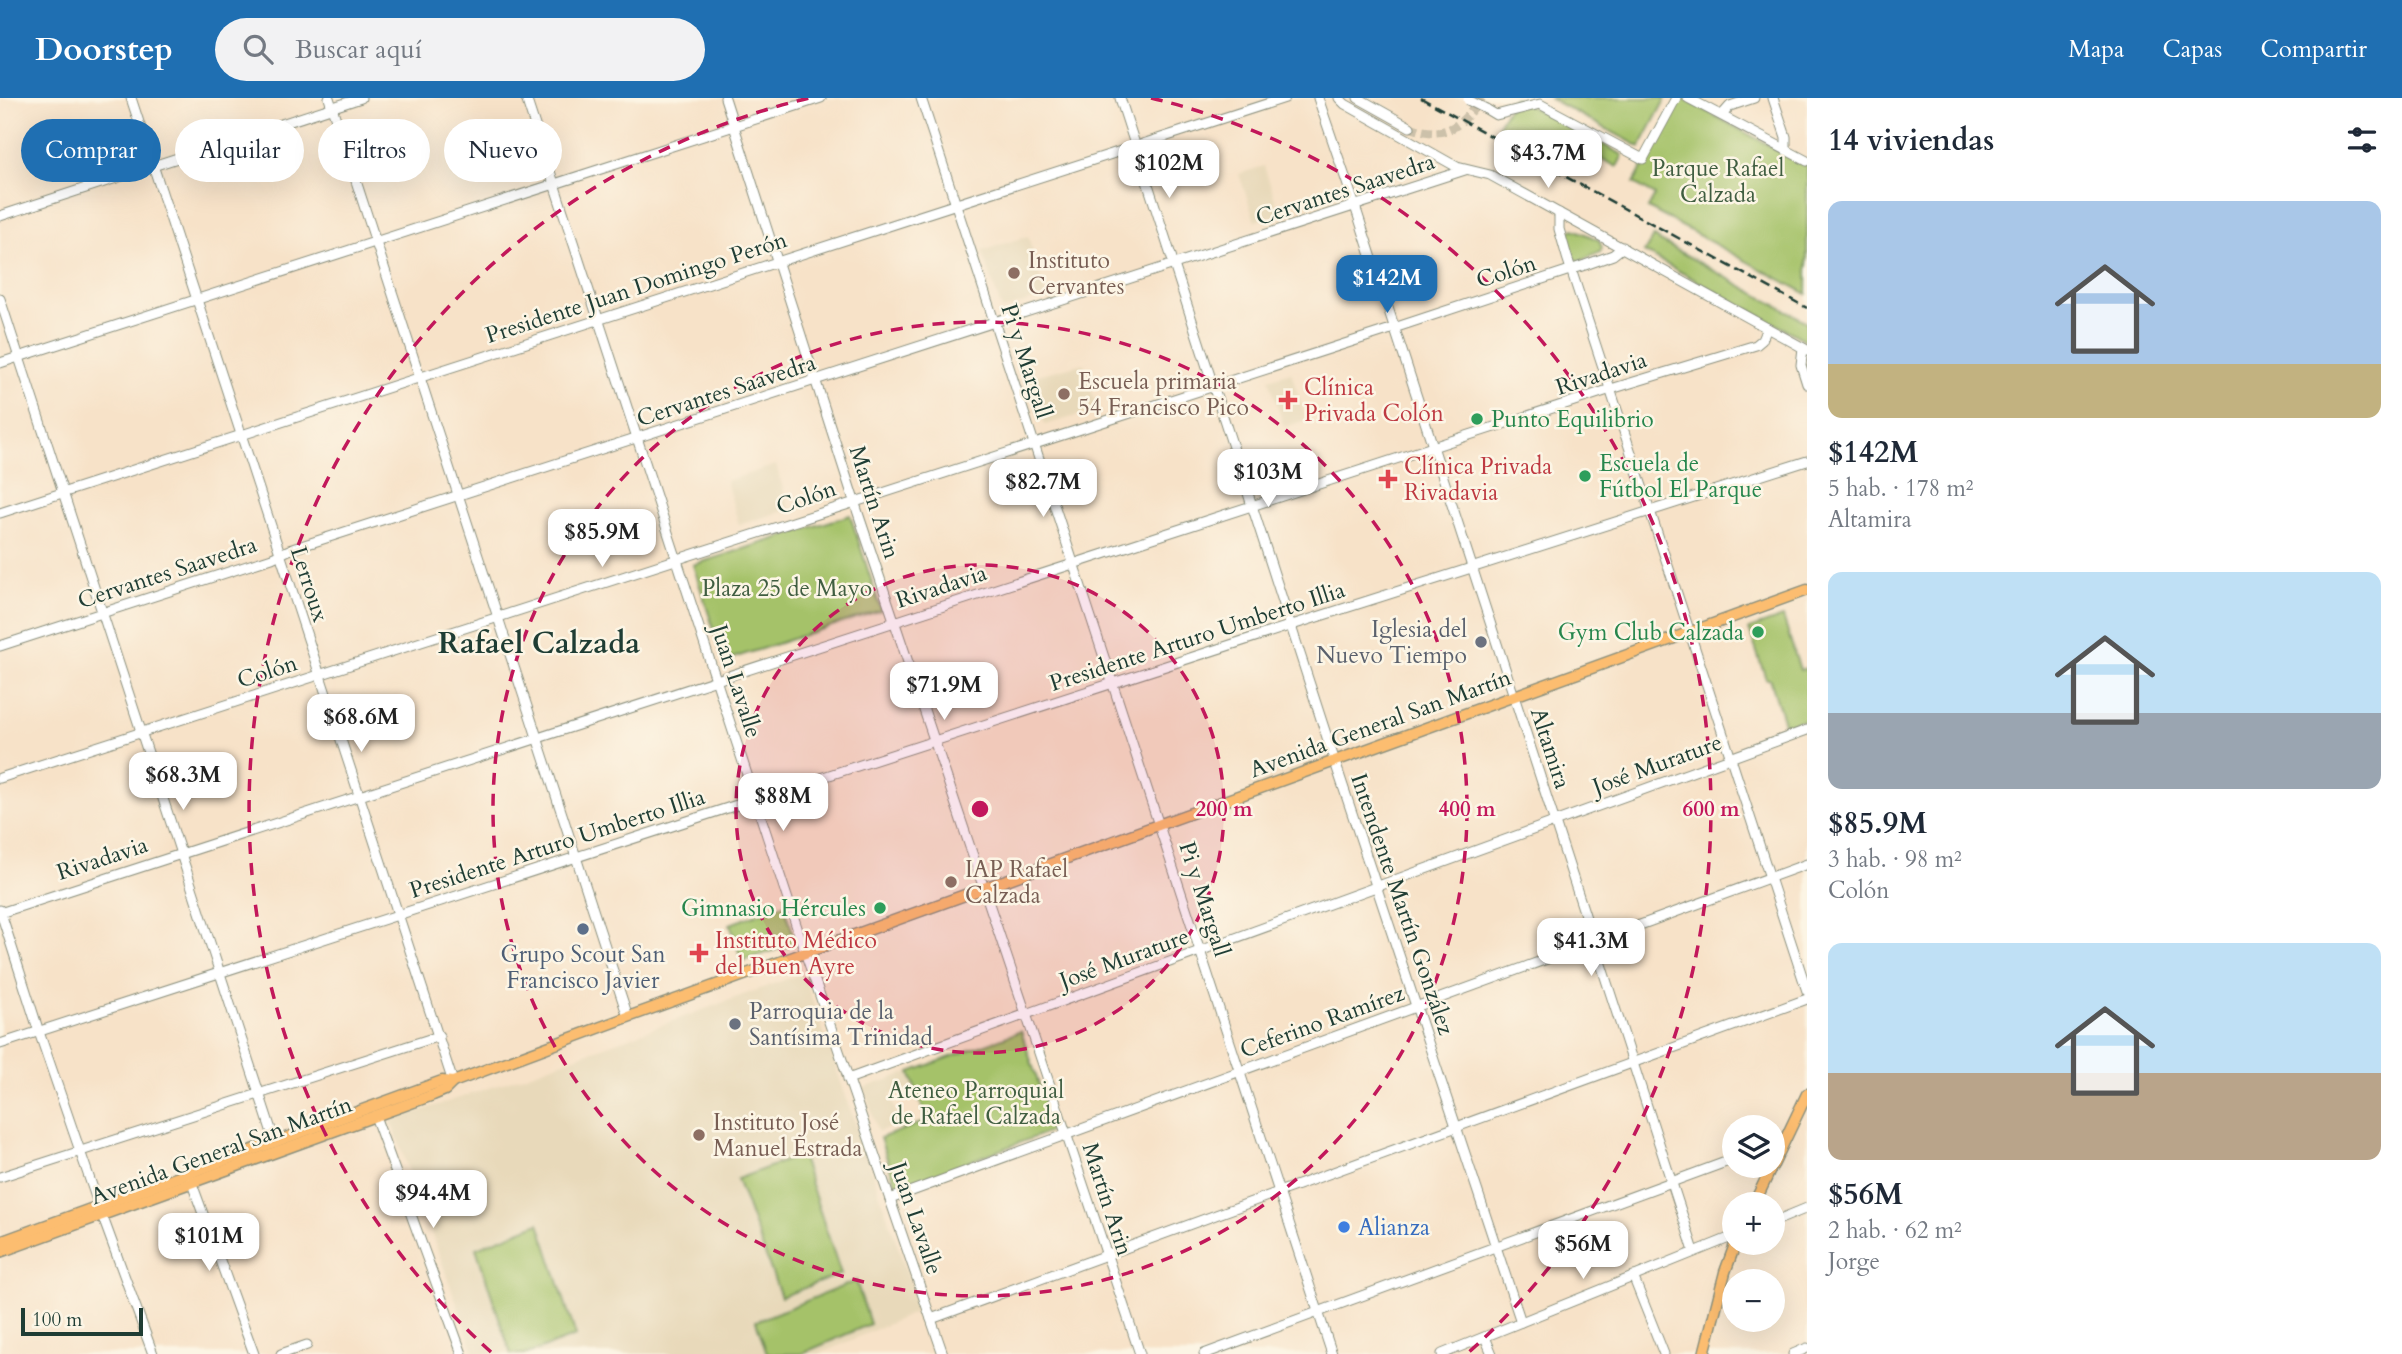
<!DOCTYPE html>
<html lang="es">
<head>
<meta charset="utf-8">
<style>
  body { margin:0; font-family:Cardo,serif; background:#f2f2f3; color:#1f2937; height:100vh; display:flex; flex-direction:column; font-size:26px; white-space:nowrap }
  * { box-sizing:border-box; margin:0 }
  p { font-size:23px; color:#747a83 }
  .icon { flex:none; width:38px; height:38px; fill:none; stroke:currentColor; stroke-width:2; stroke-linecap:round; stroke-linejoin:round }
  .map { position:relative; flex:1; overflow:hidden }
  .panel { display:flex; flex-direction:column; background:#fff; width:595px }
  .panel>* { flex:none }
  .top-card { position:absolute; left:21px; top:21px; width:665px; height:63px; display:flex; gap:14px }
  .tools { position:absolute; left:1722px; top:1017px; display:grid; gap:14px }
  .tools a { display:grid; place-items:center; width:63px; height:63px; border-radius:50%; background:#fff; box-shadow:0 7px 28px #0002; font-size:35px }
  .scale { position:absolute; left:21px; bottom:18px; width:122px; box-sizing:border-box; padding-left:7px; border:4px solid #1f3d34; border-top:0; font-size:19px; line-height:24px; white-space:nowrap; color:#1f3d34; -webkit-text-stroke:5px #fcf5e5; paint-order:stroke }
  .price { position:absolute; translate:-50% -60px; padding:0 16px; border-radius:14px; background:#fff; color:#222; font-size:23px; line-height:46px; filter:drop-shadow(0 2px 4px #0008) }
  .price::after { content:''; position:absolute; left:50%; top:42px; width:21px; height:16px; margin-left:-10px; background:inherit; clip-path:polygon(0 0,100% 0,50% 100%) }
  .price.on { background:#1f6fb2; color:#fff }
  ul { padding:0; list-style:none }
  li { display:grid; align-content:center; gap:14px; height:371px; padding:0 21px }
  li span { display:grid; place-items:center; height:217px; border-radius:14px; color:#555 }
  li>.icon { margin-inline-start:auto }
  span .icon { width:126px; height:126px; fill:#fffc; stroke-width:1 }
  li b { font-size:30px }
  h2 { display:flex; justify-content:space-between; align-items:center; height:84px; padding:0 21px; font-size:30px }
  .pill { padding:0 24px; border-radius:32px; background:#fff; box-shadow:0 7px 28px #0002; font-size:24px; line-height:63px }
  .pill.on { background:#1f6fb2; color:#fff }
  header { display:flex; align-items:center; gap:42px; box-sizing:border-box; height:98px; padding:0 35px; background:#1f6fb2; color:#fff }
  header strong { font-size:33px }
  nav { display:flex; gap:38px; margin-inline-start:auto; font-size:24px }
  .search { width:490px; height:63px; background:#f2f2f3; display:flex; align-items:center; gap:18px; box-sizing:border-box; padding:0 24px; border-radius:38px; color:#747a83; font-size:26px }
  main { display:flex; flex:1; min-height:0 }
  .map>svg:first-child { display:block }
  .built { fill:#e8d9ba }
  .green { fill:#a5c269; stroke:#62804e; stroke-width:2 }
  .lines { fill:none; stroke-linecap:round; stroke-linejoin:round }
  .minor-tunnel { stroke:#ccc1aa; stroke-width:9; stroke-dasharray:9 4.5; stroke-linecap:butt }
  .minor-casing { stroke:#8b907e; stroke-width:11 }
  .major-casing { stroke:#8b907e; stroke-width:13 }
  .minor { stroke:#fff; stroke-width:9 }
  .major { stroke:#fcbd6f; stroke-width:10 }
  .rail { stroke:#1f3d34; stroke-width:2.5; stroke-dasharray:10 5; stroke-linecap:butt }
  .minor-bridge-casing { stroke:#8b907e; stroke-width:11; stroke-linecap:butt }
  .minor-bridge { stroke:#fff; stroke-width:9 }
  .ring { fill:none; stroke:#c2185b; stroke-width:3.5; stroke-dasharray:12 9 }
  .education-dot { fill:#8d6e63; stroke:#fcf5e5; stroke-width:2.5 }
  .health-dot { fill:#e0444e; stroke:#fcf5e5; stroke-width:2.5 }
  .leisure-dot { fill:#2e9e5b; stroke:#fcf5e5; stroke-width:2.5 }
  .worship-dot { fill:#6b7280; stroke:#fcf5e5; stroke-width:2.5 }
  .service-dot { fill:#5c6f8a; stroke:#fcf5e5; stroke-width:2.5 }
  .shop-dot { fill:#3f7fe0; stroke:#fcf5e5; stroke-width:2.5 }
  .labels { text-anchor:middle; stroke-width:5; stroke-linejoin:round; paint-order:stroke }
  .park-label { font-size:23px; fill:#405e41; stroke:#fcf5e5 }
  .street-label { font-size:23px; fill:#1f3d34; stroke:#fcf5e5 }
  .education-label { font-size:23px; fill:#785e54; stroke:#fcf5e5; text-anchor:start }
  .health-label { font-size:23px; fill:#be3a42; stroke:#fcf5e5; text-anchor:start }
  .leisure-label { font-size:23px; fill:#27864d; stroke:#fcf5e5; text-anchor:start }
  .worship-label { font-size:23px; fill:#5b616d; stroke:#fcf5e5; text-anchor:end }
  .service-label { font-size:23px; fill:#4e5e75; stroke:#fcf5e5 }
  .shop-label { font-size:23px; fill:#366cbe; stroke:#fcf5e5; text-anchor:start }
  .district-label { font-size:30px; font-weight:bold; fill:#1f3d34; stroke:#fcf5e5 }
  .centre { fill:#c2185b; stroke:#fcf5e5; stroke-width:3.5 }
  .ring-label { font-size:21px; text-anchor:middle; font-weight:bold; fill:#c2185b; stroke:#fcf5e5; stroke-width:5; stroke-linejoin:round; paint-order:stroke }
</style>
</head>
<body>
<header>
<strong>Doorstep</strong>
<div class="search"><svg class="icon" aria-label="search" viewBox="0 0 24 24"><circle cx="10" cy="10" r="6"/><path d="M15 15l6 6"/></svg>Buscar aquí</div>
<nav><a>Mapa</a><a>Capas</a><a>Compartir</a></nav>
</header>
<main>
<div class="map">
<svg width="1807" height="1256" viewBox="0 0 1807 1256">
  <rect width="100%" height="100%" fill="#fcf5e5"/>
  <filter id="ink" filterUnits="userSpaceOnUse"><feTurbulence type="fractalNoise" baseFrequency=".0143" numOctaves="2"/><feDisplacementMap in="SourceGraphic" scale="14" xChannelSelector="R" yChannelSelector="G"/><feConvolveMatrix kernelMatrix="1 2 1 2 8 2 1 2 1" color-interpolation-filters="sRGB"/></filter>
  <filter id="wash" filterUnits="userSpaceOnUse"><feTurbulence type="fractalNoise" baseFrequency=".00686" numOctaves="4" result="noise"/><feDisplacementMap in="SourceGraphic" scale="28" xChannelSelector="R" yChannelSelector="G"/><feGaussianBlur stdDeviation="1.57" result="paint"/><feColorMatrix in="noise" values="0 0 0 0 0 0 0 0 0 0 0 0 0 0 0 0 0 1.4 0 .05"/><feComposite in="paint" operator="in"/></filter>
  <g filter="url(#wash)">
    <rect width="100%" height="100%" fill="#f7e2c8"/>
    <!-- built -->
    <g class="built">
      <path d="M1264 68 1280 116 1255 123 1239 76Z"/>
      <path d="M1028 138 1046 198 1002 212 982 153Z"/>
      <path d="M1084 265 1097 312 1045 327 1030 279Z"/>
      <path d="M1291 274 1306 322 1284 329 1269 281Z"/>
      <path d="M776 367 789 411 739 427 726 383Z"/>
      <path d="M803 875 920 1212 819 1256H475L391 1023 518 980Z"/>
      <path d="M910 974 915 988 890 997 900 1026 878 1034 864 990Z"/>
    </g>
    <!-- green -->
    <g class="green">
      <path d="M1514 0 1623 57 1617 69 1559 38 1550 54 1498 27Z"/>
      <path d="M1549 0H1666L1640 49Z"/>
      <path d="M1682 0 1807 68V196L1648 110 1655 97 1634 85 1676 6Z"/>
      <path d="M1574 131 1599 142 1602 150 1600 154 1581 163 1573 161 1566 140 1567 135Z"/>
      <path d="M1653 139 1807 224V243L1644 154Z"/>
      <path d="M850 417 881 512 724 563 693 467Z"/>
      <path d="M1783 519 1800 572 1807 570V621L1785 628 1770 581H1766L1749 531Z"/>
      <path d="M784 806 796 845 742 863 730 826Z"/>
      <path d="M1021 933 1054 1032 897 1090 880 1040 927 1023 910 974Z"/>
      <path d="M801 1057 841 1176 781 1199 737 1081Z"/>
      <path d="M539 1125 576 1238 527 1256H511L476 1150Z"/>
      <path d="M856 1183 870 1226 801 1256H767L756 1223Z"/>
    </g>
  </g>
  <g filter="url(#ink)">
    <g class="lines">
      <!-- minor-tunnel -->
      <path class="minor-tunnel" d="M1410 29C1447 43 1461 27 1482 0"/>
      <defs>
        <g id="minor">
          <path d="M131 0 453 984"/>
          <path d="M329 0 628 919"/>
          <path d="M526 0 805 854 943 1256"/>
          <path d="M725 0 858 415 1140 1256"/>
          <path d="M921 0 1332 1256"/>
          <path d="M1120 0 1335 664 1521 1224"/>
          <path d="M1318 0 1355 108 1694 1153"/>
          <path d="M1339 0 1345 6 1457 69 1490 77 1807 252"/>
          <path d="M1358 0 1410 29"/>
          <path d="M1688 0 1807 63"/>
          <path d="M1773 0 1786 39V52"/>
          <path d="M1486 11 1496 17 1540 6 1643 61 1676 0"/>
          <path d="M1722 17 1730 8 1754 0"/>
          <path d="M1559 115V131L1567 159 1807 893"/>
          <path d="M0 118 361 0"/>
          <path d="M0 201 275 1044"/>
          <path d="M1803 250 1801 267 1807 286"/>
          <path d="M0 265 821 0"/>
          <path d="M0 415 1285 0"/>
          <path d="M0 548 272 460 289 452 1465 72"/>
          <path d="M0 680 1394 230 1585 167 1613 157 1623 149"/>
          <path d="M0 812 39 934 99 1108"/>
          <path d="M0 815 1611 291 1756 247 1762 242 1767 230"/>
          <path d="M0 946 1292 527 1807 363"/>
          <path d="M848 981 1807 632"/>
          <path d="M375 1018 462 1256"/>
          <path d="M0 1079 439 938"/>
          <path d="M190 1080 254 1256"/>
          <path d="M890 1101 1807 766"/>
          <path d="M102 1117 153 1256"/>
          <path d="M1773 1124 1807 1110"/>
          <path d="M1633 1178 1664 1256"/>
          <path d="M931 1221 1807 901"/>
          <path d="M1485 1239 1492 1256"/>
          <path d="M281 1256 307 1247"/>
          <path d="M1204 1256 1734 1061"/>
          <path d="M1442 1256 1734 1138"/>
          <path d="M1793 1256 1807 1250"/>
        </g>
        <g id="major">
          <path d="M1773 1067 1807 996"/>
          <path d="M1754 1106 1772 1068"/>
          <path d="M0 1144 442 983 453 984"/>
          <path d="M0 1154 433 997 445 992 453 984 628 919 1807 492"/>
          <path d="M1704 1256 1725 1174 1736 1144"/>
        </g>
      </defs>
      <!-- minor casing -->
      <use href="#minor" class="minor-casing"/>
      <!-- major casing -->
      <use href="#major" class="major-casing"/>
      <!-- minor -->
      <use href="#minor" class="minor"/>
      <!-- major -->
      <use href="#major" class="major"/>
      <!-- rail -->
      <path class="rail" d="M1421 0 1807 210"/>
      <defs>
        <path id="minor-bridge" d="M1468 2 1486 11"/>
      </defs>
      <!-- minor-bridge casing -->
      <use href="#minor-bridge" class="minor-bridge-casing"/>
      <!-- minor-bridge -->
      <use href="#minor-bridge" class="minor-bridge"/>
    </g>
  </g>
  <!-- distance rings -->
  <circle cx="980" cy="711" r="244" fill="#c2185b" fill-opacity=".12"/>
  <g class="ring">
    <circle cx="980" cy="711" r="244"/>
    <circle cx="980" cy="711" r="487"/>
    <path d="M491 1254A731 731 0 0 1 809 0M1151 0A731 731 0 0 1 1469 1254"/>
  </g>
  <!-- markers -->
  <g class="education-dot">
    <circle cx="1014" cy="175" r="7"/>
    <circle cx="1064" cy="296" r="7"/>
    <circle cx="951" cy="784" r="7"/>
    <circle cx="699" cy="1037" r="7"/>
  </g>
  <g class="health-dot">
    <path d="M1284.5 291.5h7v7h7v7h-7v7h-7v-7h-7v-7h7z"/>
    <path d="M1384.5 370.5h7v7h7v7h-7v7h-7v-7h-7v-7h7z"/>
    <path d="M695.5 844.5h7v7h7v7h-7v7h-7v-7h-7v-7h7z"/>
  </g>
  <g class="leisure-dot">
    <circle cx="1477" cy="321" r="7"/>
    <circle cx="1585" cy="378" r="7"/>
    <circle cx="1758" cy="534" r="7"/>
    <circle cx="880" cy="810" r="7"/>
  </g>
  <g class="worship-dot">
    <circle cx="1481" cy="544" r="7"/>
    <circle cx="735" cy="926" r="7"/>
  </g>
  <circle class="service-dot" cx="583" cy="831" r="7"/>
  <circle class="shop-dot" cx="1344" cy="1129" r="7"/>
  <g class="labels">
    <!-- park labels -->
    <g class="park-label">
      <text x="1718" y="78">Parque Rafael<tspan x="1718" dy="26">Calzada</tspan></text>
      <text x="787" y="498">Plaza 25 de Mayo</text>
      <text x="976" y="1000">Ateneo Parroquial<tspan x="976" dy="26">de Rafael Calzada</tspan></text>
    </g>
    <!-- street labels -->
    <g class="street-label">
      <text transform="translate(1345 91) rotate(-18)" y="8">Cervantes Saavedra</text>
      <text transform="translate(1506 173) rotate(-18)" y="8">Colón</text>
      <text transform="translate(636 189) rotate(-18)" y="8">Presidente Juan Domingo Perón</text>
      <text transform="translate(1027 263) rotate(72)" y="8">Pi y Margall</text>
      <text transform="translate(1601 275) rotate(-18)" y="8">Rivadavia</text>
      <text transform="translate(726 292) rotate(-18)" y="8">Cervantes Saavedra</text>
      <text transform="translate(806 399) rotate(-19)" y="8">Colón</text>
      <text transform="translate(875 404) rotate(72)" y="8">Martín Arin</text>
      <text transform="translate(167 474) rotate(-18)" y="8">Cervantes Saavedra</text>
      <text transform="translate(310 486) rotate(72)" y="8">Lerroux</text>
      <text transform="translate(941 488) rotate(-18)" y="8">Rivadavia</text>
      <text transform="translate(1197 538) rotate(-18)" y="8">Presidente Arturo Umberto Illia</text>
      <text transform="translate(267 573) rotate(-18)" y="8">Colón</text>
      <text transform="translate(737 583) rotate(72)" y="8">Juan Lavalle</text>
      <text transform="translate(1380 625) rotate(-20)" y="8">Avenida General San Martín</text>
      <text transform="translate(1551 650) rotate(72)" y="8">Altamira</text>
      <text transform="translate(1657 666) rotate(-20)" y="8">José Murature</text>
      <text transform="translate(557 745) rotate(-18)" y="8">Presidente Arturo Umberto Illia</text>
      <text transform="translate(102 760) rotate(-18)" y="8">Rivadavia</text>
      <text transform="translate(1205 801) rotate(72)" y="8">Pi y Margall</text>
      <text transform="translate(1403 806) rotate(71)" y="8">Intendente Martín González</text>
      <text transform="translate(1124 860) rotate(-20)" y="8">José Murature</text>
      <text transform="translate(1322 923) rotate(-20)" y="8">Ceferino Ramírez</text>
      <text transform="translate(221 1052) rotate(-20)" y="8">Avenida General San Martín</text>
      <text transform="translate(1108 1101) rotate(72)" y="8">Martín Arin</text>
      <text transform="translate(917 1120) rotate(71)" y="8">Juan Lavalle</text>
    </g>
    <!-- education labels -->
    <g class="education-label">
      <text x="1028" y="170">Instituto<tspan x="1028" dy="26">Cervantes</tspan></text>
      <text x="1078" y="291">Escuela primaria<tspan x="1078" dy="26">54 Francisco Pico</tspan></text>
      <text x="965" y="779">IAP Rafael<tspan x="965" dy="26">Calzada</tspan></text>
      <text x="713" y="1032">Instituto José<tspan x="713" dy="26">Manuel Estrada</tspan></text>
    </g>
    <!-- health labels -->
    <g class="health-label">
      <text x="1304" y="297">Clínica<tspan x="1304" dy="26">Privada Colón</tspan></text>
      <text x="1404" y="376">Clínica Privada<tspan x="1404" dy="26">Rivadavia</tspan></text>
      <text x="715" y="850">Instituto Médico<tspan x="715" dy="26">del Buen Ayre</tspan></text>
    </g>
    <!-- leisure labels -->
    <g class="leisure-label">
      <text x="1491" y="329">Punto Equilibrio</text>
      <text x="1599" y="373">Escuela de<tspan x="1599" dy="26">Fútbol El Parque</tspan></text>
      <text x="1744" y="542" text-anchor="end">Gym Club Calzada</text>
      <text x="866" y="818" text-anchor="end">Gimnasio Hércules</text>
    </g>
    <!-- worship labels -->
    <g class="worship-label">
      <text x="1467" y="539">Iglesia del<tspan x="1467" dy="26">Nuevo Tiempo</tspan></text>
      <text x="749" y="921" text-anchor="start">Parroquia de la<tspan x="749" dy="26">Santísima Trinidad</tspan></text>
    </g>
    <!-- service labels -->
    <g class="service-label">
      <text x="583" y="864">Grupo Scout San<tspan x="583" dy="26">Francisco Javier</tspan></text>
    </g>
    <!-- shop labels -->
    <g class="shop-label">
      <text x="1358" y="1137">Alianza</text>
    </g>
    <!-- district labels -->
    <g class="district-label">
      <text x="539" y="555">Rafael Calzada</text>
    </g>
  </g>
  <circle cx="980" cy="711" r="10" class="centre"/>
  <g class="ring-label">
    <text x="1224" y="718">200 m</text>
    <text x="1467" y="718">400 m</text>
    <text x="1711" y="718">600 m</text>
  </g>
</svg>
<div class="tools">
<a><svg class="icon" aria-label="layers" viewBox="0 0 24 24"><path d="M12 4l9 5-9 5-9-5zM3 14l9 5 9-5"/></svg></a>
<a>+</a>
<a>−</a>
</div>
<div class="scale">100 m</div>
<b class="price" style="left:1548px;top:92px">$43.7M</b>
<b class="price" style="left:1169px;top:102px">$102M</b>
<b class="price on" style="left:1387px;top:217px">$142M</b>
<b class="price" style="left:1268px;top:411px">$103M</b>
<b class="price" style="left:1043px;top:421px">$82.7M</b>
<b class="price" style="left:602px;top:471px">$85.9M</b>
<b class="price" style="left:944px;top:624px">$71.9M</b>
<b class="price" style="left:361px;top:656px">$68.6M</b>
<b class="price" style="left:183px;top:714px">$68.3M</b>
<b class="price" style="left:783px;top:735px">$88M</b>
<b class="price" style="left:1591px;top:880px">$41.3M</b>
<b class="price" style="left:433px;top:1132px">$94.4M</b>
<b class="price" style="left:209px;top:1175px">$101M</b>
<b class="price" style="left:1583px;top:1183px">$56M</b>
<div class="top-card">
<a class="pill on">Comprar</a>
<a class="pill">Alquilar</a>
<a class="pill">Filtros</a>
<a class="pill">Nuevo</a>
</div>
</div>
<section class="panel">
<h2>14 viviendas<svg class="icon" aria-label="filters" viewBox="0 0 24 24"><path d="M4 7h16M4 17h16"/><circle cx="9" cy="7" r="2"/><circle cx="15" cy="17" r="2"/></svg></h2>
<ul>
<li><span style="background:linear-gradient(#a9c7e8 75%,#c2b280 0)"><svg class="icon" aria-label="home" viewBox="0 0 24 24"><path d="M3 11l9-7 9 7M6 9v11h12V9"/></svg></span><div><b>$142M</b><p>5 hab. · 178 m²</p><p>Altamira</p></div></li>
<li><span style="background:linear-gradient(#bfe0f5 65%,#9aa5b1 0)"><svg class="icon" aria-label="home" viewBox="0 0 24 24"><path d="M3 11l9-7 9 7M6 9v11h12V9"/></svg></span><div><b>$85.9M</b><p>3 hab. · 98 m²</p><p>Colón</p></div></li>
<li><span style="background:linear-gradient(#bfe0f5 60%,#b9a48a 0)"><svg class="icon" aria-label="home" viewBox="0 0 24 24"><path d="M3 11l9-7 9 7M6 9v11h12V9"/></svg></span><div><b>$56M</b><p>2 hab. · 62 m²</p><p>Jorge</p></div></li>
</ul>
</section>
</main>
</body>
</html>
